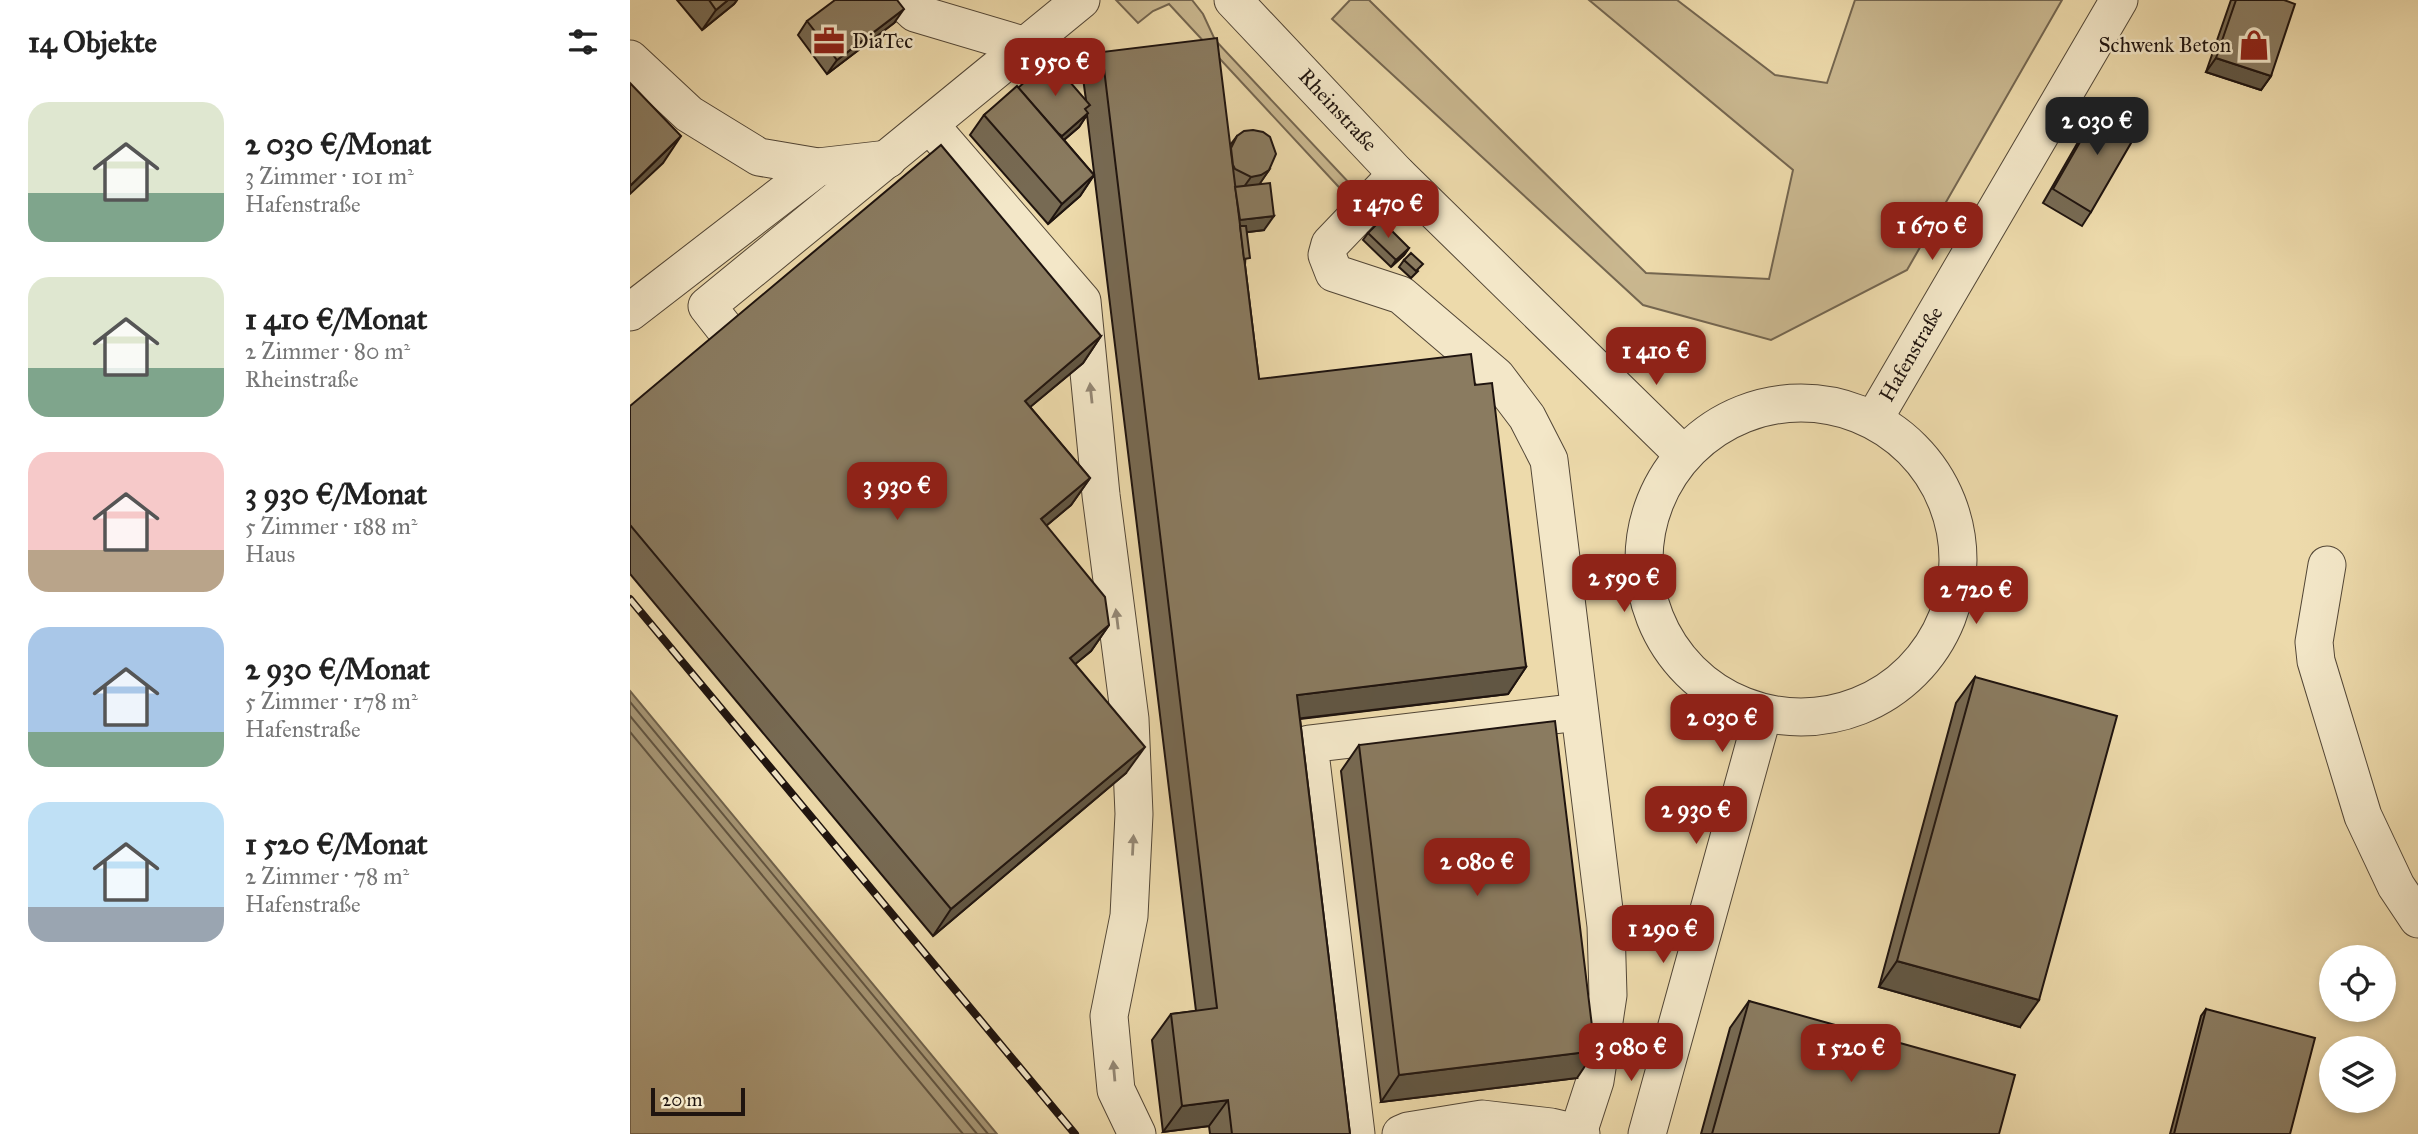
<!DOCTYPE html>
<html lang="de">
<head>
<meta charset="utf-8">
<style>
  body { margin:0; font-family:"IM FELL Great Primer",serif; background:#f2f2f2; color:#222; height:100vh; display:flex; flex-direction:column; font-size:26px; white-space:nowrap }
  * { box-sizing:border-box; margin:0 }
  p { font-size:23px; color:#767676 }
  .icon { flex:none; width:38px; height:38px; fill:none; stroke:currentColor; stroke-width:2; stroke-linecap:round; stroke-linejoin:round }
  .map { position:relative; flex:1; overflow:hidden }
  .side { display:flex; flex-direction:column; background:#fff; width:630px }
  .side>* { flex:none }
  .buttons { position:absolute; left:1689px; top:945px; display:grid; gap:14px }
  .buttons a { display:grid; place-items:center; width:77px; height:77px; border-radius:50%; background:#fff; box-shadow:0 4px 10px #0003; font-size:35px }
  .scale { position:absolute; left:21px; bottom:18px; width:94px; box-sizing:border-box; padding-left:7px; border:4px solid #1f140f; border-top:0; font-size:19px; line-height:24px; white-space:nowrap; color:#1f140f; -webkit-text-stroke:5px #f3e7c8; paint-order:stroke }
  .price { position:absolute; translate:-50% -60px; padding:0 16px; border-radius:14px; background:#8f2418; color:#fff; font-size:23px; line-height:46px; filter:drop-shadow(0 2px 4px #0008) }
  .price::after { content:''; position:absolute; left:50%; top:42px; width:21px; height:16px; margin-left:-10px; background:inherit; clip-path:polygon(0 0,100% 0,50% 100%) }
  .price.active { background:#222; color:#fff }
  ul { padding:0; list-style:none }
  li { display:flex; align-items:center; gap:21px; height:175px; padding:0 28px }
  li span { display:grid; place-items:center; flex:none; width:196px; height:140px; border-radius:21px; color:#555 }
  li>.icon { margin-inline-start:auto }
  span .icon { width:84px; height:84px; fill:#fffc; stroke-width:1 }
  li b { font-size:30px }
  h2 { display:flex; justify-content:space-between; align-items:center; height:84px; padding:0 28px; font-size:30px }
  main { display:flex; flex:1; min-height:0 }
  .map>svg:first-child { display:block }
  .green { fill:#cab890; stroke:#746650; stroke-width:2 }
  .water { fill:#a79776; stroke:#71634d; stroke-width:2 }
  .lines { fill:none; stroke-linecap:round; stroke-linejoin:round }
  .shore { stroke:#635642; stroke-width:2 }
  .minor-casing { stroke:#524636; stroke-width:39 }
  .minor { stroke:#f3e7c8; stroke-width:37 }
  .rail-casing { stroke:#1f140f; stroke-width:8 }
  .rail { stroke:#f3e7c8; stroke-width:5; stroke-dasharray:16; stroke-linecap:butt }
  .wall { fill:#776a53; stroke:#1f140f; stroke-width:2 }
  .shaded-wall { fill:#615643; stroke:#1f140f; stroke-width:2 }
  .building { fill:#8a7b60; stroke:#1f140f; stroke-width:2 }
  .oneway { fill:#948875 }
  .labels { text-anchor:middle; stroke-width:5; stroke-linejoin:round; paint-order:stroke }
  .poi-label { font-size:21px; fill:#1f140f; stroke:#f3e7c8; text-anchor:start }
  .street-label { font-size:21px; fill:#1f140f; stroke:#f3e7c8 }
</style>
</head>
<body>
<main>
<section class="side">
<h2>14 Objekte<svg class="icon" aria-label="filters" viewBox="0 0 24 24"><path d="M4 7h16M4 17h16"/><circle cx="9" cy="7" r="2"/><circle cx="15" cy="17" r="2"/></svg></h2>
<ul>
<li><span style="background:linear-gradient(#dfe7d0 65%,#7fa58c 0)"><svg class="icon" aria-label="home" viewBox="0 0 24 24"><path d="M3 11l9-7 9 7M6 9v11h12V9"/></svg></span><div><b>2 030 €/Monat</b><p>3 Zimmer · 101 m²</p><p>Hafenstraße</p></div></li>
<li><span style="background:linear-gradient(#dfe7d0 65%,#7fa58c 0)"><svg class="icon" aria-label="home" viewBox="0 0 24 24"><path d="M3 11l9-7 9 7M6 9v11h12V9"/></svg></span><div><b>1 410 €/Monat</b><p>2 Zimmer · 80 m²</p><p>Rheinstraße</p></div></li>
<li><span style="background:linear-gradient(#f6c9c9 70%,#b9a48a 0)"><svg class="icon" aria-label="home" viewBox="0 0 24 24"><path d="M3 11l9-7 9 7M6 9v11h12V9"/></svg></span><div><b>3 930 €/Monat</b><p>5 Zimmer · 188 m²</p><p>Haus</p></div></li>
<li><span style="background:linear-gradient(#a9c7e8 75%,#7fa58c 0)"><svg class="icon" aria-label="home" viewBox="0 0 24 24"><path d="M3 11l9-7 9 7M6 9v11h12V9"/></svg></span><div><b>2 930 €/Monat</b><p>5 Zimmer · 178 m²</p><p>Hafenstraße</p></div></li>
<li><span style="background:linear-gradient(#bfe0f5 75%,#9aa5b1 0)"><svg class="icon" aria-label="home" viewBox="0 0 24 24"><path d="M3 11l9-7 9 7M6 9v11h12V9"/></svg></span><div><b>1 520 €/Monat</b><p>2 Zimmer · 78 m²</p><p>Hafenstraße</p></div></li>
</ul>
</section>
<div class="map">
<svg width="1788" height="1134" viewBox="0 0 1788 1134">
  <rect width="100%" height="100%" fill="#eddaab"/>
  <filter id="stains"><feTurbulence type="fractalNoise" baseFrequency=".00286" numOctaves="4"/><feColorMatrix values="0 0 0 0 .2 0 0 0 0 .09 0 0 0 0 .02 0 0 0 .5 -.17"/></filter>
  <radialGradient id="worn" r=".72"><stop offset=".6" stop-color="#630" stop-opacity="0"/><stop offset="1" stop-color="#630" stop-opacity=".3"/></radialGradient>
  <!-- green -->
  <g class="green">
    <path d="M486 0H562L573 14 585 40 723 187 719 198 539 4 523 11 508 23Z"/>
    <path d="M720 0H739L1016 273 1139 279 1163 170 959 0H1047L1145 75 1197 83 1225 0H1432L1277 270 1141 340 1013 305 702 19Z"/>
  </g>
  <!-- water -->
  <path class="water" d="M0 691 367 1134H0Z"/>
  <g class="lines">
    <!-- shore -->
    <g class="shore">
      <path d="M0 702 358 1134"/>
      <path d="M0 716 347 1134"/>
      <path d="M0 732 333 1134"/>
    </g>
    <defs>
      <g id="minor">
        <path d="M271 0 285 13 396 46"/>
        <path d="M603 0 767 174 1053 454"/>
        <path d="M0 59 59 114 129 157 188 167 258 159"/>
        <path d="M300 125 452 301 471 495 500 719 504 814 499 916 479 1016 486 1090 507 1134"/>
        <path d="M767 174 700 244 697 255 704 273 771 295 866 376 897 417 919 460 976 926 978 995 965 1081 948 1133"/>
        <path d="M0 312 188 167"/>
        <path d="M99 334 77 306 451 0"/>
        <circle cx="1171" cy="560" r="157"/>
        <path d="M1244 419 1489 0"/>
        <path d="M1697 565 1684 642 1686 661 1733 816 1766 886 1788 919"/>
        <path d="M726 1134 679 744 949 712"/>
        <path d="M771 1134 778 1131 852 1119 921 1127 951 1134"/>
        <path d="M1017 1134 1133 714"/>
      </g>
    </defs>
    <!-- minor casing -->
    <use href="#minor" class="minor-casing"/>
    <!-- minor -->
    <use href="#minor" class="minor"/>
    <defs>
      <path id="rail" d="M0 599 445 1134"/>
    </defs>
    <!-- rail casing -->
    <use href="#rail" class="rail-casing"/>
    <!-- rail -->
    <use href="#rail" class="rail"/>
  </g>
  <!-- wall -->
  <g class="wall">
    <path d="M47 0H107L104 4 72 30Z"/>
    <path d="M1601 0H1654L1641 76 1631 90 1576 72Z"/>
    <path d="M177 21 264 23 197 74 168 35Z"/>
    <path d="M472 52 600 145 607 136 639 170 629 184 634 230 617 232 615 265 629 379 845 385 896 667 878 694 670 719 720 1134H580L579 1126 533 1132 522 1040 541 1014 566 1011 457 115 449 127 434 140 464 175 450 196 418 224 340 135 354 115 388 88 456 100 453 78Z"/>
    <path d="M1473 102 1461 212 1452 226 1413 203 1463 116Z"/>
    <path d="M738 233 779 248 774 255 761 267 733 240Z"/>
    <path d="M774 260 788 271 781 278 769 267Z"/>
    <path d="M471 336 453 363 400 407 460 478 441 505 416 526 479 625 461 651 445 664 496 773 303 936 0 574V406Z"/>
    <path d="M1345 677 1390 1027 1249 987 1326 703Z"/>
    <path d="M729 745 947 1078 751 1102 711 771Z"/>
    <path d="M1119 1001 1369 1134H1071L1100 1028Z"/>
    <path d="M1576 1009 1660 1134H1540L1571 1016Z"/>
  </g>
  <!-- shaded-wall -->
  <g class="shaded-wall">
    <path d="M98 0H107L104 4 72 30 86 10Z"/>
    <path d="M274 9 264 23 197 74 207 60Z"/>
    <path d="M1586 58 1641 76 1631 90 1576 72Z"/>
    <path d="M458 113 449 127 422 150 432 136Z"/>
    <path d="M51 136 33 163 0 194V186Z"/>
    <path d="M639 170 629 185 611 191 621 177Z"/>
    <path d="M464 175 450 196 418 224 432 204Z"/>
    <path d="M644 216 634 230 595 235 599 221Z"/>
    <path d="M779 248 774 255 761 267 766 260Z"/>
    <path d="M471 336 453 363 376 427 395 401Z"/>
    <path d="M460 478 441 505 392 546 411 519Z"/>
    <path d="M479 625 461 651 421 684 440 658Z"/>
    <path d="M896 667 878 694 648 721 667 695Z"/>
    <path d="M515 747 496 773 303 936 321 909Z"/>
    <path d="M1267 961 1409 1000 1390 1027 1249 987Z"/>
    <path d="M965 1051 947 1078 751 1102 769 1075Z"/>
    <path d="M598 1100 579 1126 533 1132 552 1106Z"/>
  </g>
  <!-- building -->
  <g class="building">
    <path d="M79 0H98L86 10Z"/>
    <path d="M205 0H267L274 9 207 60 177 21Z"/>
    <path d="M1606 0H1654L1665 4 1641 76 1586 58Z"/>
    <path d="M587 38 629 379 841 354 845 385 862 383 896 667 667 695 720 1134H602L598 1100 552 1106 541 1014 587 1008 472 52Z"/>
    <path d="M420 59 460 105 455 109 458 113 432 136 428 133 388 88Z"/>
    <path d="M0 83 51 136 0 186Z"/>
    <path d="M387 86 464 175 432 204 354 115Z"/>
    <path d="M1473 102 1512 124 1461 212 1423 189Z"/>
    <path d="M623 130 633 132 640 137 646 154 639 170 631 175 621 177 605 169 603 165 601 148 607 136 614 131Z"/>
    <path d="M311 145 471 336 395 401 460 478 411 519 475 597 479 625 440 658 515 747 321 909 0 525V406Z"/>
    <path d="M640 183 644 216 610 220 605 187Z"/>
    <path d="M751 220 779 248 766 260 738 233Z"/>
    <path d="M610 226H616L620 258 614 259Z"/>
    <path d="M781 253 793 264 786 271 774 260Z"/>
    <path d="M1345 677 1487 716 1409 1000 1267 961Z"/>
    <path d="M925 721 965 1051 769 1075 729 745Z"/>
    <path d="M1119 1001 1385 1075 1369 1134H1082Z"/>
    <path d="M1576 1009 1685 1038 1660 1134H1544Z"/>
  </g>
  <!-- one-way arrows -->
  <defs><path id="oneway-solid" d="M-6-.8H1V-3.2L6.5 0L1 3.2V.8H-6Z" transform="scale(1.75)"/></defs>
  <g class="oneway">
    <use href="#oneway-solid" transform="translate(461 393) rotate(-96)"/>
    <use href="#oneway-solid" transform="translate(487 619) rotate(-97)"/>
    <use href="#oneway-solid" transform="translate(503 845) rotate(-87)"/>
    <use href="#oneway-solid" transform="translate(484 1071) rotate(-95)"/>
  </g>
  <!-- icons -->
  <defs>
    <symbol id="office-bare" viewBox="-9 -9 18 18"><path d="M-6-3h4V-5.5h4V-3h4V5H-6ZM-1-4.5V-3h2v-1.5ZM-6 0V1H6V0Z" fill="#8f2418" stroke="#f3e7c8" stroke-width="2.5" paint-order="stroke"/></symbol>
    <symbol id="shop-bare" viewBox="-9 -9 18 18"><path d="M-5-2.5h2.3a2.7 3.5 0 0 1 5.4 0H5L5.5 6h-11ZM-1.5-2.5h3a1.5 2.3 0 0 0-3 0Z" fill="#8f2418" stroke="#f3e7c8" stroke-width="2.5" paint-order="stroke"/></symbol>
  </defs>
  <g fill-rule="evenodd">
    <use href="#office-bare" x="177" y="19" width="44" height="44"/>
    <use href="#shop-bare" x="1602" y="23" width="44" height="44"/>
  </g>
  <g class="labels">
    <!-- poi labels -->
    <g class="poi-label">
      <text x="222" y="48">DiaTec</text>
      <text x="1601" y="52" text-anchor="end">Schwenk Beton</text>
    </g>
    <!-- street labels -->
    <g class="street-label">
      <text transform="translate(708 110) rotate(47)" y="7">Rheinstraße</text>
      <text transform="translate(1281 354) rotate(-60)" y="7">Hafenstraße</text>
    </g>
  </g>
  <rect width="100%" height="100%" filter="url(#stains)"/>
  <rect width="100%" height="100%" fill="url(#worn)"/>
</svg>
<div class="buttons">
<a><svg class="icon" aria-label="locate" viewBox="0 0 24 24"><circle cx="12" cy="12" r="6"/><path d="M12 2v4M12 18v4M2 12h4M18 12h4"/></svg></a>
<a><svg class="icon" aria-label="layers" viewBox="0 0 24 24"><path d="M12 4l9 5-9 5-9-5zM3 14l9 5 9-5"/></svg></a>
</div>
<div class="scale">20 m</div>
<b class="price" style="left:425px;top:98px">1 950 €</b>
<b class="price active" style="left:1467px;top:157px">2 030 €</b>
<b class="price" style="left:758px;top:240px">1 470 €</b>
<b class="price" style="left:1302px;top:262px">1 670 €</b>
<b class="price" style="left:1026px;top:387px">1 410 €</b>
<b class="price" style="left:267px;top:522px">3 930 €</b>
<b class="price" style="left:994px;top:614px">2 590 €</b>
<b class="price" style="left:1346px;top:626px">2 720 €</b>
<b class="price" style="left:1092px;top:754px">2 030 €</b>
<b class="price" style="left:1066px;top:846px">2 930 €</b>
<b class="price" style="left:847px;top:898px">2 080 €</b>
<b class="price" style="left:1033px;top:965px">1 290 €</b>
<b class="price" style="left:1001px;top:1083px">3 080 €</b>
<b class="price" style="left:1221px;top:1084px">1 520 €</b>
</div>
</main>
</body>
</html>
